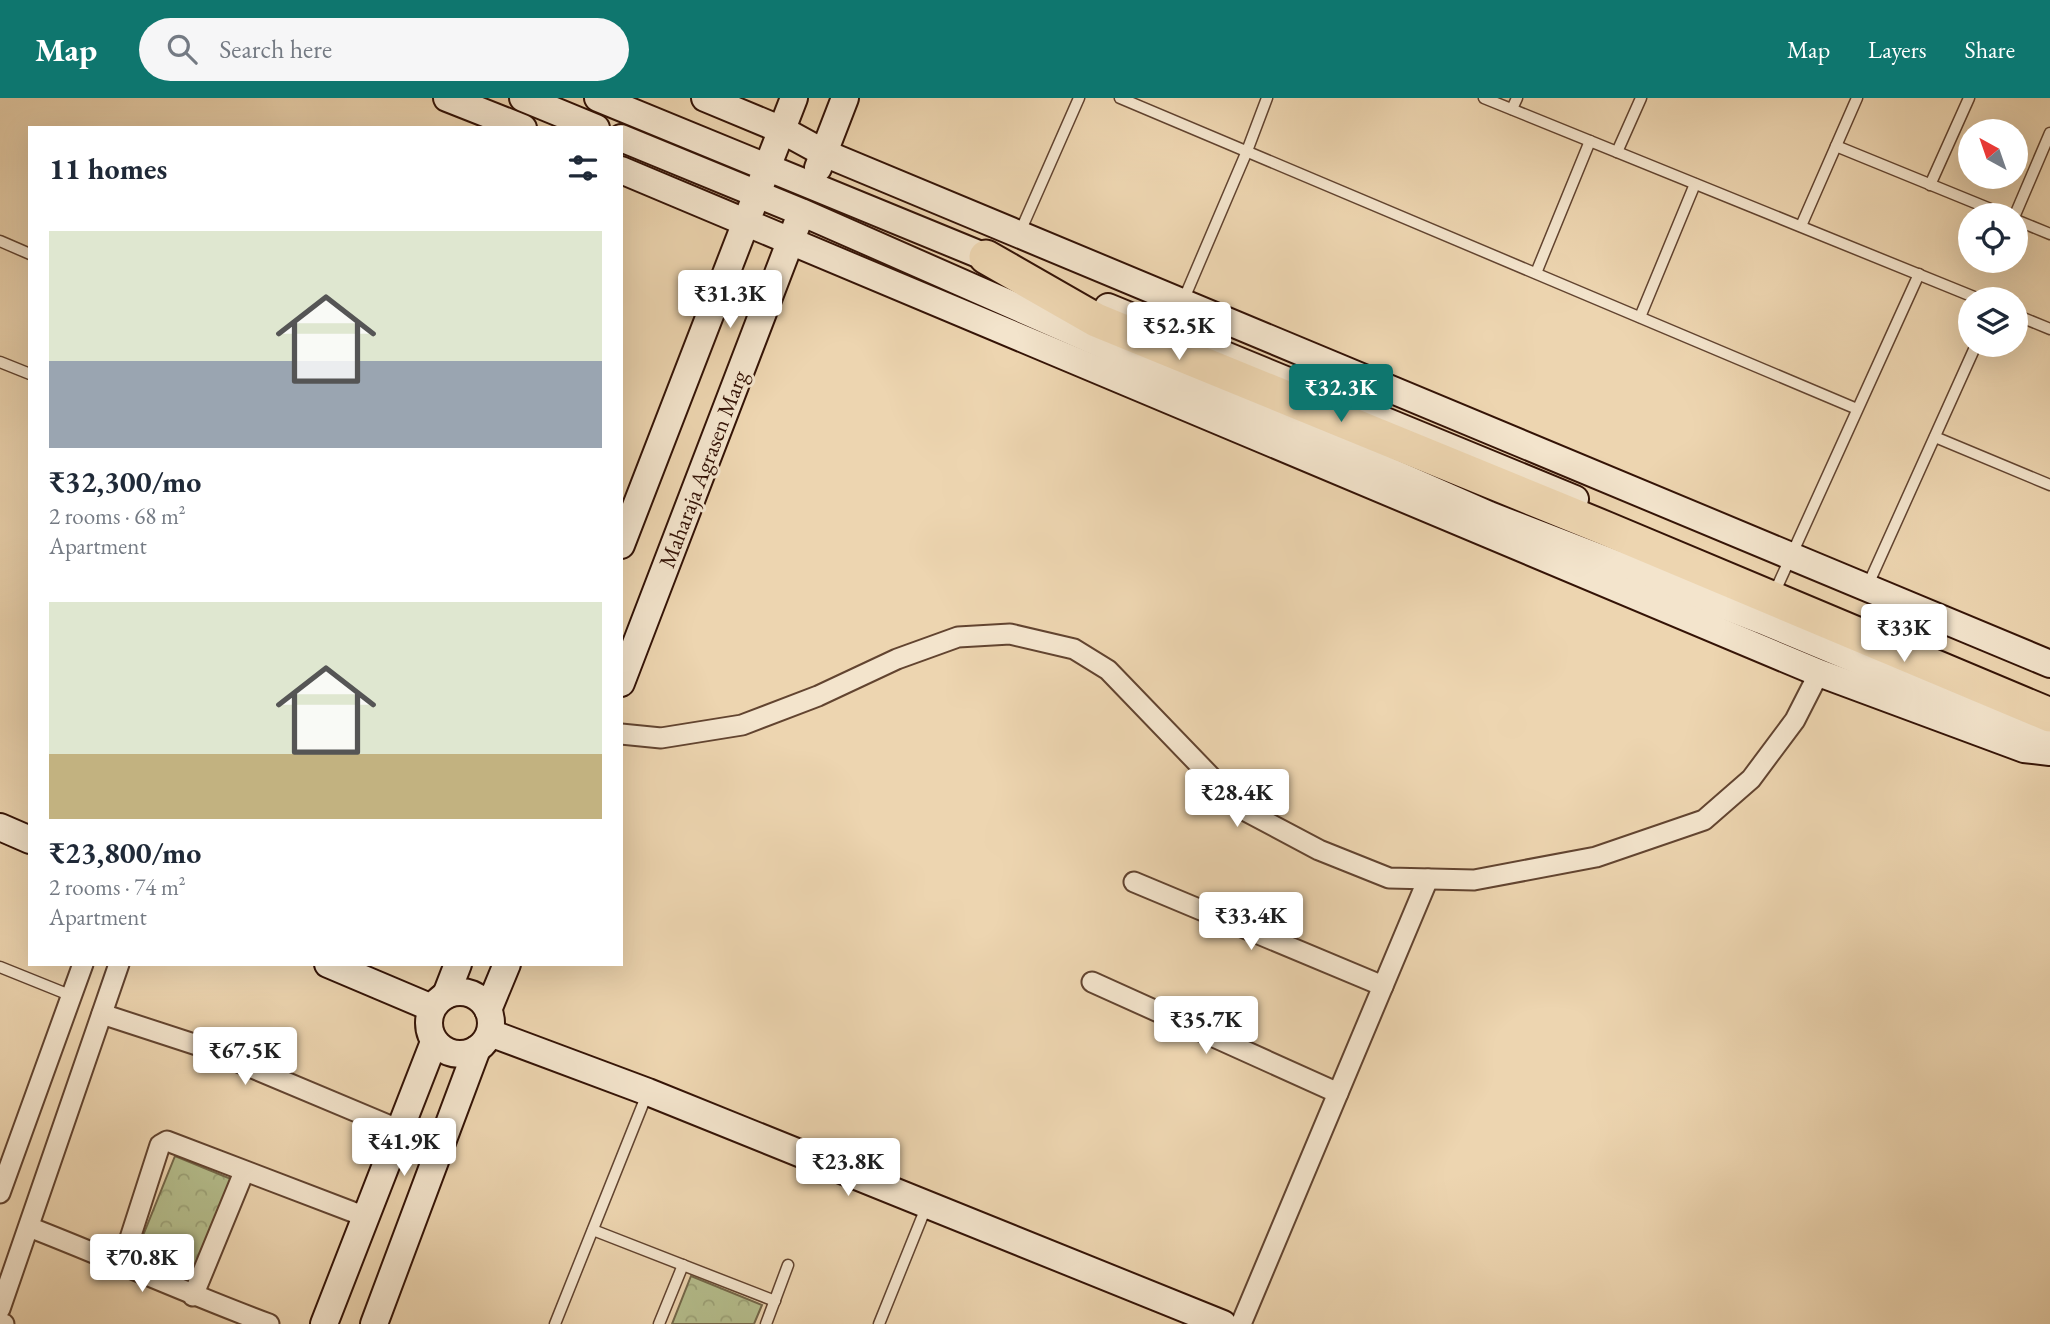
<!DOCTYPE html>
<html lang="en">
<head>
<meta charset="utf-8">
<style>
  body { margin:0; font-family:"EB Garamond",serif; background:#f6f6f7; color:#1f2937; height:100vh; display:flex; flex-direction:column; font-size:26px; white-space:nowrap }
  * { box-sizing:border-box; margin:0 }
  p { font-size:23px; color:#747a83 }
  .icon { flex:none; width:38px; height:38px; fill:none; stroke:currentColor; stroke-width:2; stroke-linecap:round; stroke-linejoin:round }
  .map { position:relative; flex:1; overflow:hidden }
  .panel { position:absolute; left:28px; top:28px; width:595px; height:840px; display:flex; flex-direction:column; background:#fff; border-radius:0px; box-shadow:0 7px 28px #0002 }
  .panel>* { flex:none }
  .needle { width:46px; rotate:320deg }
  .tools { position:absolute; left:1958px; top:21px; display:grid; gap:14px }
  .tools a { display:grid; place-items:center; width:70px; height:70px; border-radius:50%; background:#fff; box-shadow:0 7px 28px #0002; font-size:35px }
  .price { position:absolute; translate:-50% -60px; padding:0 16px; border-radius:7px; background:#fff; color:#222; font-size:23px; line-height:46px; filter:drop-shadow(0 2px 4px #0008) }
  .price::after { content:''; position:absolute; left:50%; top:42px; width:21px; height:16px; margin-left:-10px; background:inherit; clip-path:polygon(0 0,100% 0,50% 100%) }
  .price.on { background:#0f766e; color:#fff }
  ul { padding:0; list-style:none }
  li { display:grid; align-content:center; gap:14px; height:371px; padding:0 21px }
  li span { display:grid; place-items:center; height:217px; border-radius:0px; color:#555 }
  li>.icon { margin-inline-start:auto }
  span .icon { width:126px; height:126px; fill:#fffc; stroke-width:1 }
  li b { font-size:30px }
  h2 { display:flex; justify-content:space-between; align-items:center; height:84px; padding:0 21px; font-size:30px }
  header { display:flex; align-items:center; gap:42px; box-sizing:border-box; height:98px; padding:0 35px; background:#0f766e; color:#fff }
  header strong { font-size:33px }
  nav { display:flex; gap:38px; margin-inline-start:auto; font-size:24px }
  .search { width:490px; height:63px; background:#f6f6f7; display:flex; align-items:center; gap:18px; box-sizing:border-box; padding:0 24px; border-radius:38px; color:#747a83; font-size:26px }
  .map>svg:first-child { display:block }
  .forest { fill:url(#forest-crowns); stroke:#74684a; stroke-width:2 }
  .lines { fill:none; stroke-linecap:round; stroke-linejoin:round }
  .lane-casing { stroke:#624430; stroke-width:13 }
  .street-casing { stroke:#624430; stroke-width:23 }
  .secondary-casing { stroke:#341306; stroke-width:30 }
  .highway-casing { stroke:#341306; stroke-width:37 }
  .lane { stroke:#f3e4cc; stroke-width:10 }
  .street { stroke:#f3e4cc; stroke-width:19 }
  .secondary { stroke:#f3e4cc; stroke-width:26 }
  .highway { stroke:#edd5b0; stroke-width:33 }
  .labels { text-anchor:middle; stroke-width:6; stroke-linejoin:round; paint-order:stroke }
  .street-label { font-size:23px; fill:#341306; stroke:#f3e4cc }
</style>
</head>
<body>
<header>
<strong>Map</strong>
<div class="search"><svg class="icon" aria-label="search" viewBox="0 0 24 24"><circle cx="10" cy="10" r="6"/><path d="M15 15l6 6"/></svg>Search here</div>
<nav><a>Map</a><a>Layers</a><a>Share</a></nav>
</header>
<div class="map">
<svg width="2050" height="1226" viewBox="0 0 2050 1226">
  <defs>
    <pattern id="forest-crowns" width="20" height="18" patternUnits="userSpaceOnUse" patternTransform="scale(1.75)"><rect width="20" height="18" fill="#b5be8d"/><path d="M2 6a3 3 0 1 1 6 0M12 15a3 3 0 1 1 6 0" fill="none" stroke="#9ca278"/></pattern>
  </defs>
  <rect width="100%" height="100%" fill="#edd5b0"/>
  <filter id="stains"><feTurbulence type="fractalNoise" baseFrequency=".00286" numOctaves="4"/><feColorMatrix values="0 0 0 0 .2 0 0 0 0 .09 0 0 0 0 .02 0 0 0 .5 -.17"/></filter>
  <radialGradient id="worn" r=".72"><stop offset=".6" stop-color="#630" stop-opacity="0"/><stop offset="1" stop-color="#630" stop-opacity=".3"/></radialGradient>
  <!-- forest -->
  <g class="forest">
    <path d="M175 1058 236 1083 197 1179 136 1155Z"/>
    <path d="M691 1178 762 1207 754 1226H672Z"/>
  </g>
  <g class="lines">
    <defs>
      <g id="lane">
        <path d="M1120 0 1857 311"/>
        <path d="M1484 0 1979 201"/>
        <path d="M1512 11 1517 0"/>
        <path d="M1836 48 2005 117"/>
        <path d="M1617 54 1641 0"/>
        <path d="M1930 87 1969 0"/>
        <path d="M2015 117 2050 35"/>
        <path d="M2016 122 2050 136"/>
        <path d="M1801 128 1857 0"/>
        <path d="M1020 134 1079 0"/>
        <path d="M0 143 30 156"/>
        <path d="M1536 175 1590 43"/>
        <path d="M1183 203 1247 53 1267 0"/>
        <path d="M2016 217 2050 231"/>
        <path d="M1640 219 1695 86"/>
        <path d="M0 264 30 276"/>
        <path d="M1935 339 2050 387"/>
        <path d="M1777 489 1919 176"/>
        <path d="M1867 489 1976 247"/>
        <path d="M0 869 72 898"/>
        <path d="M593 1132 775 1203"/>
        <path d="M555 1226 647 996"/>
        <path d="M659 1226 683 1167"/>
        <path d="M766 1226 788 1167"/>
        <path d="M879 1226 927 1107"/>
      </g>
      <g id="street">
        <path d="M621 636 661 640 742 627 818 598 897 561 958 539 1010 536 1074 551 1108 572 1242 711 1319 752 1389 780 1474 782 1596 759 1704 722 1751 681 1795 622 1819 575"/>
        <path d="M1134 784 1383 888"/>
        <path d="M1092 884 1338 995"/>
        <path d="M102 916 200 948 400 1032"/>
        <path d="M0 1095 83 866"/>
        <path d="M29 1129C109 1160 188 1196 269 1226"/>
        <path d="M122 1165 160 1047 167 1043 366 1119"/>
        <path d="M193 1198 244 1074"/>
        <path d="M0 1211 119 866"/>
        <path d="M0 1225 4 1226"/>
        <path d="M1241 1226 1428 781"/>
      </g>
      <g id="secondary">
        <path d="M447 0 523 30"/>
        <path d="M523 0 596 30"/>
        <path d="M598 0 1005 167"/>
        <path d="M705 0 782 32 824 55 2050 566"/>
        <path d="M621 40 801 114 1489 417 1761 522 2017 629 2050 640"/>
        <path d="M818 70 845 0"/>
        <path d="M621 72 1819 575 2024 651 2050 654"/>
        <path d="M1108 209 1575 401"/>
        <path d="M621 447 794 0"/>
        <path d="M621 585 797 126"/>
        <path d="M0 729 30 742"/>
        <path d="M328 866 432 910"/>
        <circle cx="460" cy="925" r="31"/>
        <path d="M446 897 458 866"/>
        <path d="M488 912 507 866"/>
        <path d="M490 935 648 994 1223 1226"/>
        <path d="M324 1226 434 944"/>
        <path d="M374 1226 477 951"/>
      </g>
      <path id="highway" d="M986 159 1096 222 1607 431 2050 617"/>
    </defs>
    <!-- lane casing -->
    <use href="#lane" class="lane-casing"/>
    <!-- street casing -->
    <use href="#street" class="street-casing"/>
    <!-- secondary casing -->
    <use href="#secondary" class="secondary-casing"/>
    <!-- highway casing -->
    <use href="#highway" class="highway-casing"/>
    <!-- lane -->
    <use href="#lane" class="lane"/>
    <!-- street -->
    <use href="#street" class="street"/>
    <!-- secondary -->
    <use href="#secondary" class="secondary"/>
    <!-- highway -->
    <use href="#highway" class="highway"/>
  </g>
  <g class="labels">
    <!-- street labels -->
    <g class="street-label">
      <text transform="translate(703 371) rotate(-69)" y="8">Maharaja Agrasen Marg</text>
    </g>
  </g>
  <rect width="100%" height="100%" filter="url(#stains)"/>
  <rect width="100%" height="100%" fill="url(#worn)"/>
</svg>
<div class="tools">
<a><svg class="needle" viewBox="-14 -14 28 28"><path d="M0-13l5 13h-10z" fill="#e53935"/><path d="M0 13l5-13h-10z" fill="#747a83"/></svg></a>
<a><svg class="icon" aria-label="locate" viewBox="0 0 24 24"><circle cx="12" cy="12" r="6"/><path d="M12 2v4M12 18v4M2 12h4M18 12h4"/></svg></a>
<a><svg class="icon" aria-label="layers" viewBox="0 0 24 24"><path d="M12 4l9 5-9 5-9-5zM3 14l9 5 9-5"/></svg></a>
</div>
<b class="price" style="left:730px;top:232px">₹31.3K</b>
<b class="price" style="left:1179px;top:264px">₹52.5K</b>
<b class="price on" style="left:1341px;top:326px">₹32.3K</b>
<b class="price" style="left:1904px;top:566px">₹33K</b>
<b class="price" style="left:1237px;top:731px">₹28.4K</b>
<b class="price" style="left:1251px;top:854px">₹33.4K</b>
<b class="price" style="left:1206px;top:958px">₹35.7K</b>
<b class="price" style="left:245px;top:989px">₹67.5K</b>
<b class="price" style="left:404px;top:1080px">₹41.9K</b>
<b class="price" style="left:848px;top:1100px">₹23.8K</b>
<b class="price" style="left:142px;top:1196px">₹70.8K</b>
<section class="panel">
<h2>11 homes<svg class="icon" aria-label="filters" viewBox="0 0 24 24"><path d="M4 7h16M4 17h16"/><circle cx="9" cy="7" r="2"/><circle cx="15" cy="17" r="2"/></svg></h2>
<ul>
<li><span style="background:linear-gradient(#dfe7d0 60%,#9aa5b1 0)"><svg class="icon" aria-label="home" viewBox="0 0 24 24"><path d="M3 11l9-7 9 7M6 9v11h12V9"/></svg></span><div><b>₹32,300/mo</b><p>2 rooms · 68 m²</p><p>Apartment</p></div></li>
<li><span style="background:linear-gradient(#dfe7d0 70%,#c2b280 0)"><svg class="icon" aria-label="home" viewBox="0 0 24 24"><path d="M3 11l9-7 9 7M6 9v11h12V9"/></svg></span><div><b>₹23,800/mo</b><p>2 rooms · 74 m²</p><p>Apartment</p></div></li>
</ul>
</section>
</div>
</body>
</html>
